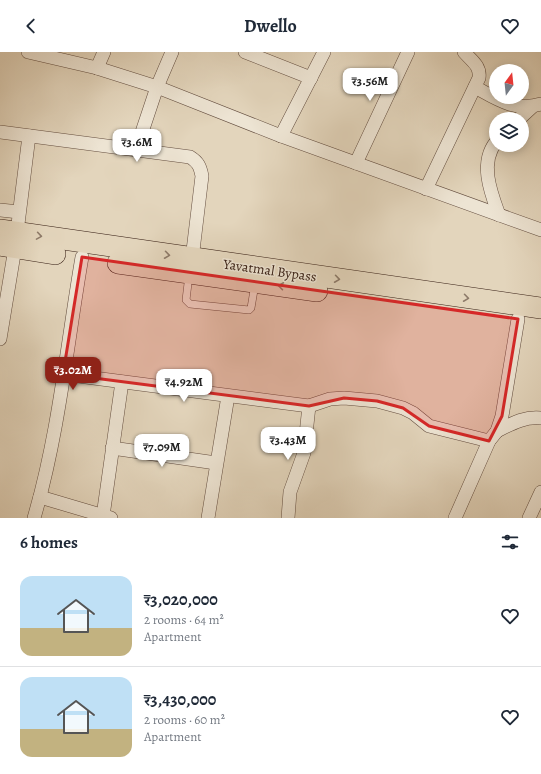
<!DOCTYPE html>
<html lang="en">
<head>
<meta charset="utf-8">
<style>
  body { margin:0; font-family:Alegreya,serif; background:#f2f2f3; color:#1f2937; height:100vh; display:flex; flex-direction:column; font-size:15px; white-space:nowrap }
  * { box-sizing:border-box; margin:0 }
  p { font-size:13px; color:#747a83 }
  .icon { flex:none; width:22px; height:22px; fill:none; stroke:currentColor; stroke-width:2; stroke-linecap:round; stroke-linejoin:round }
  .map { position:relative; height:466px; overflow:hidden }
  .sheet { display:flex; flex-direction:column; background:#fff; flex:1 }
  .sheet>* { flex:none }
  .needle { width:26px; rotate:15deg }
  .fabs { position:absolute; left:489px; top:12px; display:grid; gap:8px }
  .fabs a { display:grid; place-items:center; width:40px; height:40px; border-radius:50%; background:#fff; box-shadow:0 2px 10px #0003; font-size:20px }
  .price { position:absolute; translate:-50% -34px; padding:0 9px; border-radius:8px; background:#fff; color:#222; font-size:13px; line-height:26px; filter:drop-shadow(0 1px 2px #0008) }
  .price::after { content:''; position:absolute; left:50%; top:24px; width:12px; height:9px; margin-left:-6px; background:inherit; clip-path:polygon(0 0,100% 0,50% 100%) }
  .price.on { background:#8f2418; color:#fff }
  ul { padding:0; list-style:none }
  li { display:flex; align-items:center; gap:12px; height:100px; padding:0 20px }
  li+li { border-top:1px solid #e0e1e3 }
  li span { display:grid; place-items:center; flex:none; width:112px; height:80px; border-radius:12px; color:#555 }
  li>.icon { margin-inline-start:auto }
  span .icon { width:48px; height:48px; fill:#fffc; stroke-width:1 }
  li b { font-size:17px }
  h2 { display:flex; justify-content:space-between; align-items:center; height:48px; padding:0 20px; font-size:17px }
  header { display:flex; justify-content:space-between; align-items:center; height:52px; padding:0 20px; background:#fff; font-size:18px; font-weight:700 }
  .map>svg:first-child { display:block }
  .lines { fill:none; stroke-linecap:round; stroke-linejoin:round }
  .lane-casing { stroke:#644e40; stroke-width:8 }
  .street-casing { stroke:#644e40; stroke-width:14 }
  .primary-casing { stroke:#392117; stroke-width:22 }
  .lane { stroke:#ede4d3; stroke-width:7 }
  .street { stroke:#ede4d3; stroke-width:13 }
  .primary { stroke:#e3d5bc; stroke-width:21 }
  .oneway { stroke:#8e7b6a }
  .marked { fill:#d62828; fill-opacity:0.2; stroke:#d62828; stroke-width:3; stroke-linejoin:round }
  .labels { text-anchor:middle; stroke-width:3; stroke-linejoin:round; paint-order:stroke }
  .street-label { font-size:14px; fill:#392117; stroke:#ede4d3 }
</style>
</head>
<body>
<header><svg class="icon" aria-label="back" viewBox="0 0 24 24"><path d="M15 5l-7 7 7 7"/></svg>Dwello<svg class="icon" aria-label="heart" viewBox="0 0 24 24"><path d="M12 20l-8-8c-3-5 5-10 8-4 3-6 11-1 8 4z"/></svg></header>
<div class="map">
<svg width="541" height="466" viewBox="0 0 541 466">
  <rect width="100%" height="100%" fill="#e3d5bc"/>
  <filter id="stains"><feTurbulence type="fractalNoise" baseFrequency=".005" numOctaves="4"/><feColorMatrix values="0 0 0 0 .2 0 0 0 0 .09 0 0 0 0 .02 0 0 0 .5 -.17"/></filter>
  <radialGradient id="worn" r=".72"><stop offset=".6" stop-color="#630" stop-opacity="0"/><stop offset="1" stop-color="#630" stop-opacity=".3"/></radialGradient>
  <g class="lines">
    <defs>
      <path id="lane" d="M189 223 186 248 190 252 249 258 251 256 255 232"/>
      <g id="street">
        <path d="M28 0 97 16 157 35 281 84 541 178"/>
        <path d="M245 0 311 26"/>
        <path d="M97 16 104 0"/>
        <path d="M475 35C497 47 515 60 541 52"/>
        <path d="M519 67 532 55"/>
        <path d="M0 80 190 105C198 110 200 114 202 124L192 207"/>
        <path d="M281 84 324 0"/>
        <path d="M496 90C479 111 491 141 499 163"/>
        <path d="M136 98 157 35 172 0"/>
        <path d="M356 111 408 0"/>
        <path d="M426 137 479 26C481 14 471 8 464 0"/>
        <path d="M0 158 19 160"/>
        <path d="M0 287 15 196 29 84"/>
        <path d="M63 322 309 354 330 347 344 346 377 349 403 356 413 361 429 374 489 389"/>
        <path d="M497 379C511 372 525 364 541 366"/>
        <path d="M112 396 216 411"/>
        <path d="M40 445 111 466"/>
        <path d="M103 464 122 330"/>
        <path d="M34 466C59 381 67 292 82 205"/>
        <path d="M208 466 228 344"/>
        <path d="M288 466 290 440 304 401 309 354"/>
        <path d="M455 466 489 389 497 379 502 364 518 267"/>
        <path d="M529 466 541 440"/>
      </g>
      <g id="primary">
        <path d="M0 178 541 256"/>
        <path d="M0 193 55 202"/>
        <path d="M118 211 317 239"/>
      </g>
    </defs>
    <!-- lane casing -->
    <use href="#lane" class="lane-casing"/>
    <!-- street casing -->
    <use href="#street" class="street-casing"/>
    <!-- primary casing -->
    <use href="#primary" class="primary-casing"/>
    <!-- lane -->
    <use href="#lane" class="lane"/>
    <!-- street -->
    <use href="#street" class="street"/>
    <!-- primary -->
    <use href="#primary" class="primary"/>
  </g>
  <!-- one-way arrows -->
  <defs><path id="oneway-chevron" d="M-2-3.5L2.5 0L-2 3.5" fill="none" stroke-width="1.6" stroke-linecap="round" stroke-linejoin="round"/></defs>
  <g class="oneway">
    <use href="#oneway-chevron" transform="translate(39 184) rotate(9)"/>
    <use href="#oneway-chevron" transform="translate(167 203) rotate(8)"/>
    <use href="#oneway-chevron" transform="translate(337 227) rotate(8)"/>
    <use href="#oneway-chevron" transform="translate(281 234) rotate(-172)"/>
    <use href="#oneway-chevron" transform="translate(466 246) rotate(8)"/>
  </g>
  <!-- marked area -->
  <path class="marked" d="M82 205 518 267 502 364 489 389 429 374 403 356 377 349 344 346 309 354 63 322Z"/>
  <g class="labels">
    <!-- street labels -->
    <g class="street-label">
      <text transform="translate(270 218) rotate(8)" y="5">Yavatmal Bypass</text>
    </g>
  </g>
  <rect width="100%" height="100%" filter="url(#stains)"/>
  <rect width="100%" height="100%" fill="url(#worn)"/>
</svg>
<div class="fabs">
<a><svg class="needle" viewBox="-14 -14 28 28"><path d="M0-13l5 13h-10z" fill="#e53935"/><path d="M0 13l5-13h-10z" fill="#747a83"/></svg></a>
<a><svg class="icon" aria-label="layers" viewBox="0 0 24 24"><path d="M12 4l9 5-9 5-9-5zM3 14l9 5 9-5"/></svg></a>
</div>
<b class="price" style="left:370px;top:50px">₹3.56M</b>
<b class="price" style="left:137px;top:111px">₹3.6M</b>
<b class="price on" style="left:73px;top:339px">₹3.02M</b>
<b class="price" style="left:184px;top:351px">₹4.92M</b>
<b class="price" style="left:288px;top:409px">₹3.43M</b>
<b class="price" style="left:162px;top:416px">₹7.09M</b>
</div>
<section class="sheet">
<h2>6 homes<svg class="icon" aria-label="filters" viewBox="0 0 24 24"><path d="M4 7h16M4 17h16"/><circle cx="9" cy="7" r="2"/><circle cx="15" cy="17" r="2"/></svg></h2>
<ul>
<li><span style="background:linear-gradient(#bfe0f5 65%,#c2b280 0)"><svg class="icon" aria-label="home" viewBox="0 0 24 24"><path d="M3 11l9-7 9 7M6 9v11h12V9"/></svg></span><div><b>₹3,020,000</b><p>2 rooms · 64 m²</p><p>Apartment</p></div><svg class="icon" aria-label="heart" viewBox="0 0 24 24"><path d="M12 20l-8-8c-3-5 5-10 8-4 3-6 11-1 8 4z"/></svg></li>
<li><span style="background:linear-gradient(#bfe0f5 65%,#c2b280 0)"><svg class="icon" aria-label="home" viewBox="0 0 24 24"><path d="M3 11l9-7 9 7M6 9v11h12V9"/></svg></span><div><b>₹3,430,000</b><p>2 rooms · 60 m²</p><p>Apartment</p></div><svg class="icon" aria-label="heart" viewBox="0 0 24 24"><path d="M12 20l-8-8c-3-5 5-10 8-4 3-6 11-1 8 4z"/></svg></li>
</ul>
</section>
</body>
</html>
